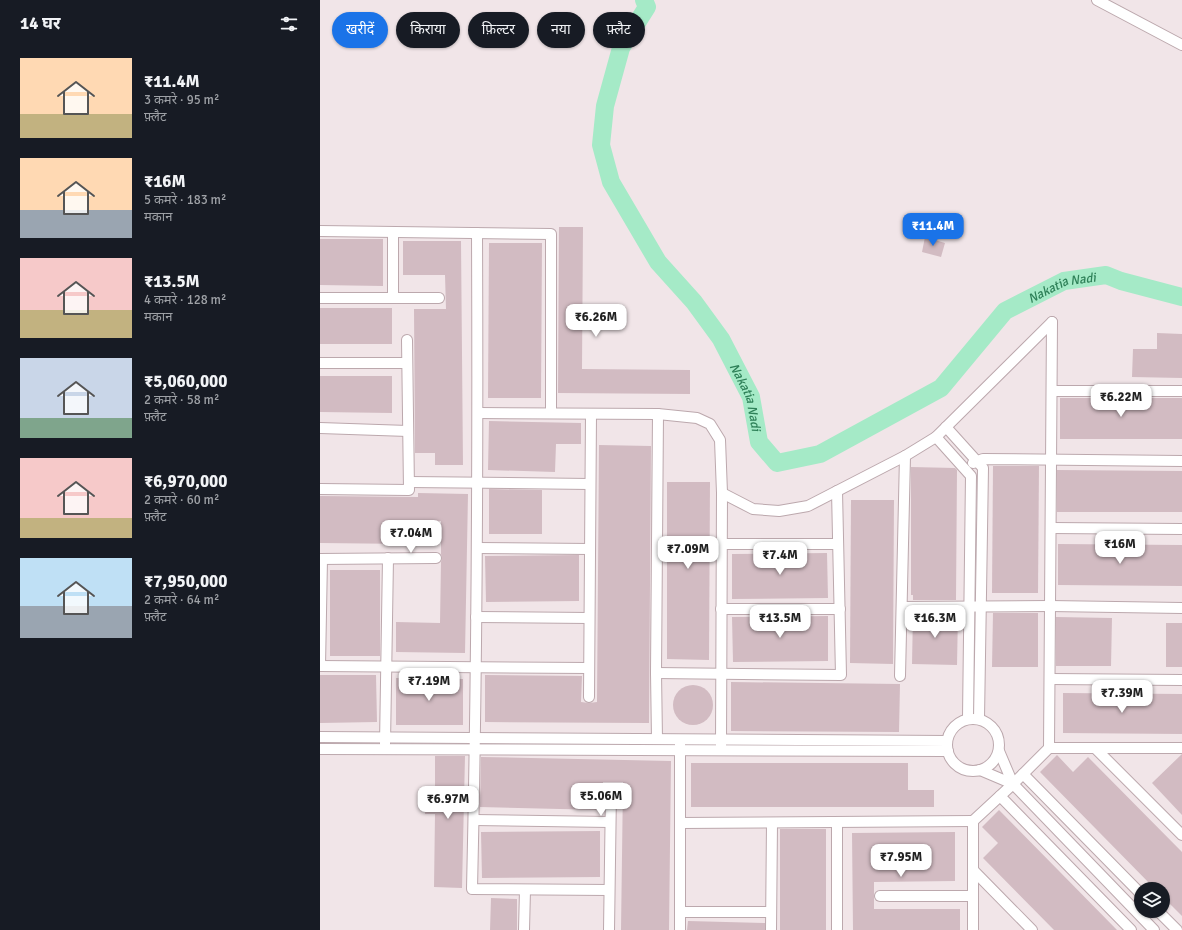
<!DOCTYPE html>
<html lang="hi">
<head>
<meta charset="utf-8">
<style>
  body { margin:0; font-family:Signika,"Noto Sans Devanagari",sans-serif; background:#20242c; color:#f1f3f6; height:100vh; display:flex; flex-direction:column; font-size:15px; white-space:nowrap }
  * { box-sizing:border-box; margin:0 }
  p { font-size:13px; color:#9ea1a6 }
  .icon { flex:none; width:22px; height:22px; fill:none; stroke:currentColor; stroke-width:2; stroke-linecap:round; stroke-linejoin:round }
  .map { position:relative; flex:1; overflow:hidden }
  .side { display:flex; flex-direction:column; background:#171b24; width:320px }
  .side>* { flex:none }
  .banner { position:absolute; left:12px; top:12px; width:380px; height:36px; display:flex; gap:8px }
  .controls { position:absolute; left:814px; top:882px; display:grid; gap:8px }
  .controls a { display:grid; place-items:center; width:36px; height:36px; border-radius:50%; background:#171b24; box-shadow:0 1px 3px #0004; font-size:20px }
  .price { position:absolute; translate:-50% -34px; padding:0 9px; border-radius:8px; background:#fff; color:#222; font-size:13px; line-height:26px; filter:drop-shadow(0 1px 2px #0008) }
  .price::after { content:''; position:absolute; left:50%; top:24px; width:12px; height:9px; margin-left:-6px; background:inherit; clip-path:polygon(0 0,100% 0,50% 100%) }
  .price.selected { background:#1a73e8; color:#fff }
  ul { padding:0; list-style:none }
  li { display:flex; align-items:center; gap:12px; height:100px; padding:0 20px }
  li span { display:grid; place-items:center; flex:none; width:112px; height:80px; border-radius:0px; color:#555 }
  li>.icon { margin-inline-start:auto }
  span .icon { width:48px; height:48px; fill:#fffc; stroke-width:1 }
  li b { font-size:17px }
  h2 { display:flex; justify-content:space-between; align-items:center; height:48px; padding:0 20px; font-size:17px }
  .pill { padding:0 14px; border-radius:18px; background:#171b24; box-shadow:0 1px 3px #0004; font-size:14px; line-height:36px }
  .pill.selected { background:#1a73e8; color:#fff }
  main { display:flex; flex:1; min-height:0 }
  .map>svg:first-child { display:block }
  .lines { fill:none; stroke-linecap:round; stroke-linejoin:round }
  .river { stroke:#a5eac7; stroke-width:18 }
  .building { fill:#d2bbc2 }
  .minor-casing { stroke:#bca8ad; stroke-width:12 }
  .minor { stroke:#fff; stroke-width:10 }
  .labels { text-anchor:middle; stroke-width:4; stroke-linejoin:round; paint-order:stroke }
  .water-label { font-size:13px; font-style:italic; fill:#2e8058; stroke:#fff }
</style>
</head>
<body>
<main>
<section class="side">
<h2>14 घर<svg class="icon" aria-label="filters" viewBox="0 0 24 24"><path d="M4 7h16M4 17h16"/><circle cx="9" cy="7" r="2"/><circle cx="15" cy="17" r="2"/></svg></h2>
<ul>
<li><span style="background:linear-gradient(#ffd9b3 70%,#c2b280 0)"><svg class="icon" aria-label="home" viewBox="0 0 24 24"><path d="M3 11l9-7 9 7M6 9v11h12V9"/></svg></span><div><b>₹11.4M</b><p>3 कमरे · 95 m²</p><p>फ़्लैट</p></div></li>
<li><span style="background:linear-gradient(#ffd9b3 65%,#9aa5b1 0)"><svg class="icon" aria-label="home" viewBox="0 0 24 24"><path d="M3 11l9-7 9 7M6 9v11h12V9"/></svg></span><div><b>₹16M</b><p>5 कमरे · 183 m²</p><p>मकान</p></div></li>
<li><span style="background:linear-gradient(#f6c9c9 65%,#c2b280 0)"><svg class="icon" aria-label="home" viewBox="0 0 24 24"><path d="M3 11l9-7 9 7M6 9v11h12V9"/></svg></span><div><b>₹13.5M</b><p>4 कमरे · 128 m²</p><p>मकान</p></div></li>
<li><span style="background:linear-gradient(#c9d6e8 75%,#7fa58c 0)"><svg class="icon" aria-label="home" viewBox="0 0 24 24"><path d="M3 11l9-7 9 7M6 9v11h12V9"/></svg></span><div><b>₹5,060,000</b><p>2 कमरे · 58 m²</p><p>फ़्लैट</p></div></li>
<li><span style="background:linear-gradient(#f6c9c9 75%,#c2b280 0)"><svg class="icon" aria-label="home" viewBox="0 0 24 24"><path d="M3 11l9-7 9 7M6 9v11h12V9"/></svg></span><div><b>₹6,970,000</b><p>2 कमरे · 60 m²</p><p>फ़्लैट</p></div></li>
<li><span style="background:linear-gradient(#bfe0f5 60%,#9aa5b1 0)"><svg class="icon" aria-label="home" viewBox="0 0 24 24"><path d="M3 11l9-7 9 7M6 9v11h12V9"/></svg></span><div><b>₹7,950,000</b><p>2 कमरे · 64 m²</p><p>फ़्लैट</p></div></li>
</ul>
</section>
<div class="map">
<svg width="862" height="930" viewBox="0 0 862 930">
  <rect width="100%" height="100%" fill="#f1e5e8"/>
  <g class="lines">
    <!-- river -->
    <path class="river" id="s1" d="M324 0 327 7 301 48 285 106 281 145 291 182 338 262 374 302 401 339 431 397 439 442 457 463 500 454 621 388 685 311 744 281 786 275 801 281 862 297"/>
  </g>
  <!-- building -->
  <g class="building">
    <path d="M239 227H263L262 369 370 370V394L238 393Z"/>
    <path d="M605 237 625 243 621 257 602 252Z"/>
    <path d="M0 239H63V286L0 285Z"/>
    <path d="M83 241H141L143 465H115V453H95L94 309H126L125 275H83Z"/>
    <path d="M169 243H222L221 398H168Z"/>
    <rect x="0" y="308" width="72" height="36"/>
    <path d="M837 333 862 334V378L812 377 813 349H837Z"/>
    <path d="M0 376H72V413L0 412Z"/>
    <rect x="740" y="398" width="122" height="41"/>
    <path d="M169 421 261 423V444H236L235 472 168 470Z"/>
    <path d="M279 445 331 446 329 723 165 722V675L262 676 261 702 269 703 277 702Z"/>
    <path d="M673 466H719L718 593H672Z"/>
    <path d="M591 467 635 468 637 470 636 600H593V595H591Z"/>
    <path d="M737 470 862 471V512H737Z"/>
    <path d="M347 482H390L389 660 347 659Z"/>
    <path d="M169 489 222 490V534H169Z"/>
    <path d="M98 493 148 494 145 653 76 652V622L120 623 121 562 122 558 121 554V521L89 520V544L0 543V496L98 497Z"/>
    <path d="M531 500H574L573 664 530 663Z"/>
    <path d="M738 544 862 545V586L738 585Z"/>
    <path d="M507 553 508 598 412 599V554Z"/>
    <path d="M259 555V601L166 602 165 556Z"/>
    <rect x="10" y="570" width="50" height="86"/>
    <path d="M593 613H638L637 665 592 664Z"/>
    <path d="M673 613H718V667H672Z"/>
    <path d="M508 616V661L413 662 412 617Z"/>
    <path d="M736 617 792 618 791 666H736Z"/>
    <rect x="846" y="623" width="16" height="44"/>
    <path d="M0 675H56L57 722 0 723Z"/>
    <path d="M76 678 143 679V725H76Z"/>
    <path d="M411 682 580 684 579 732 411 731Z"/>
    <circle cx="373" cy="705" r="20"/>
    <path d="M743 693 862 694V734L743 733Z"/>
    <path d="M862 754V815L832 783Z"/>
    <path d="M737 755 753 772 768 757 862 852V916L843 897V889H835L720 772Z"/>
    <path d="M115 756H145L142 888 114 887 115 814H105L106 789H115Z"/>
    <path d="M161 757 351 761 349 930H301L303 782H283L282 810 160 807Z"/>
    <path d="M371 763H588V790H614V807H371Z"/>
    <path d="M679 810 797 930H734L663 858 678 843 662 827Z"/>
    <rect x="460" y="829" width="46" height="101"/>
    <path d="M280 831V877L162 878 161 832Z"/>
    <path d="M635 832V881L554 882V909H640V930H533L532 833Z"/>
    <path d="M171 898 197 899V930H170Z"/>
    <path d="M368 921 445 923V930H367Z"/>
  </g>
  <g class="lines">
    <defs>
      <g id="minor">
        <path d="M777 0 862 45"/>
        <path d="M0 231 231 234V413"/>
        <path d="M157 233C158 452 157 671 152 889L289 890"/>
        <path d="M0 298H119"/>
        <path d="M73 298V232"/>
        <path d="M0 363H87"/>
        <path d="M732 391H862"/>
        <path d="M158 413 338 414 377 418 390 424 400 440 402 493 401 746"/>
        <path d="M626 427 663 468 659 719"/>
        <path d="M0 428 88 431"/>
        <path d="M616 437 651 476 648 718"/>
        <path d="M653 463 663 459 862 461"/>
        <path d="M89 482 270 484"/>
        <path d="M0 489 89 490 87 340"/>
        <path d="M402 493 433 509 459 511 488 506 585 456 616 437 732 322"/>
        <path d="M731 528 862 529"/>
        <path d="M402 544H518"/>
        <path d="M157 548 270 549"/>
        <path d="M0 559 116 558"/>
        <path d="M582 607 730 606 862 608"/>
        <path d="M401 609H520"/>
        <path d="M156 617 269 618"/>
        <path d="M0 666 269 668"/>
        <path d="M0 666 2 559"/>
        <path d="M336 673 521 675 517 491"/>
        <path d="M580 676 585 456"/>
        <path d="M730 679 862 680"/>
        <path d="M269 697 271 414"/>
        <circle cx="653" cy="745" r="26"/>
        <path d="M0 737 627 741"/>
        <path d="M337 739 336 673 338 414"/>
        <path d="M65 744 68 558"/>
        <path d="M729 748 732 322"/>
        <path d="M775 748 862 835"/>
        <path d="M0 749 628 751"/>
        <path d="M660 770 693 784 679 751"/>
        <path d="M703 774 821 894"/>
        <path d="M693 784 834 930"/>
        <path d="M680 796 811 930"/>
        <path d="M154 820 290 822"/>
        <path d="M517 822V930"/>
        <path d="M360 823 653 821"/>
        <path d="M653 870 712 930"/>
        <path d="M560 896H652"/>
        <path d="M838 911 857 930"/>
        <path d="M360 912H451"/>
        <path d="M204 930 205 890"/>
        <path d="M289 930 291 791"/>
        <path d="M360 930V744"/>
        <path d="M451 930 452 823"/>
        <path d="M653 930V821L693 784 729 748H862"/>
      </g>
    </defs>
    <!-- minor casing -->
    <use href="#minor" class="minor-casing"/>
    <!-- minor -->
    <use href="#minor" class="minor"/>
  </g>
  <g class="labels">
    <!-- water labels -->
    <g class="water-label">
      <text dy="5" stroke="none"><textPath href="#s1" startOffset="869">Nakatia Nadi</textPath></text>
      <text dy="5" stroke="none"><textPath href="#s1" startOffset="450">Nakatia Nadi</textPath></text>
    </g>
  </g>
</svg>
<div class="controls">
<a><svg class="icon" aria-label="layers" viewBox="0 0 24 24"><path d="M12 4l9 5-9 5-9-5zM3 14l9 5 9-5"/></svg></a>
</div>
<b class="price selected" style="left:613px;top:247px">₹11.4M</b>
<b class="price" style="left:276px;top:338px">₹6.26M</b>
<b class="price" style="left:801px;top:418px">₹6.22M</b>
<b class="price" style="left:91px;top:554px">₹7.04M</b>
<b class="price" style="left:800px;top:565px">₹16M</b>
<b class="price" style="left:368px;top:570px">₹7.09M</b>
<b class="price" style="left:460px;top:576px">₹7.4M</b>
<b class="price" style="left:460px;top:639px">₹13.5M</b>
<b class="price" style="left:615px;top:639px">₹16.3M</b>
<b class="price" style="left:109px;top:702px">₹7.19M</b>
<b class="price" style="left:802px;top:714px">₹7.39M</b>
<b class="price" style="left:281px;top:817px">₹5.06M</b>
<b class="price" style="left:128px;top:820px">₹6.97M</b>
<b class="price" style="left:581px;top:878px">₹7.95M</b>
<div class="banner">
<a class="pill selected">खरीदें</a>
<a class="pill">किराया</a>
<a class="pill">फ़िल्टर</a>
<a class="pill">नया</a>
<a class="pill">फ़्लैट</a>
</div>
</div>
</main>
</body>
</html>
